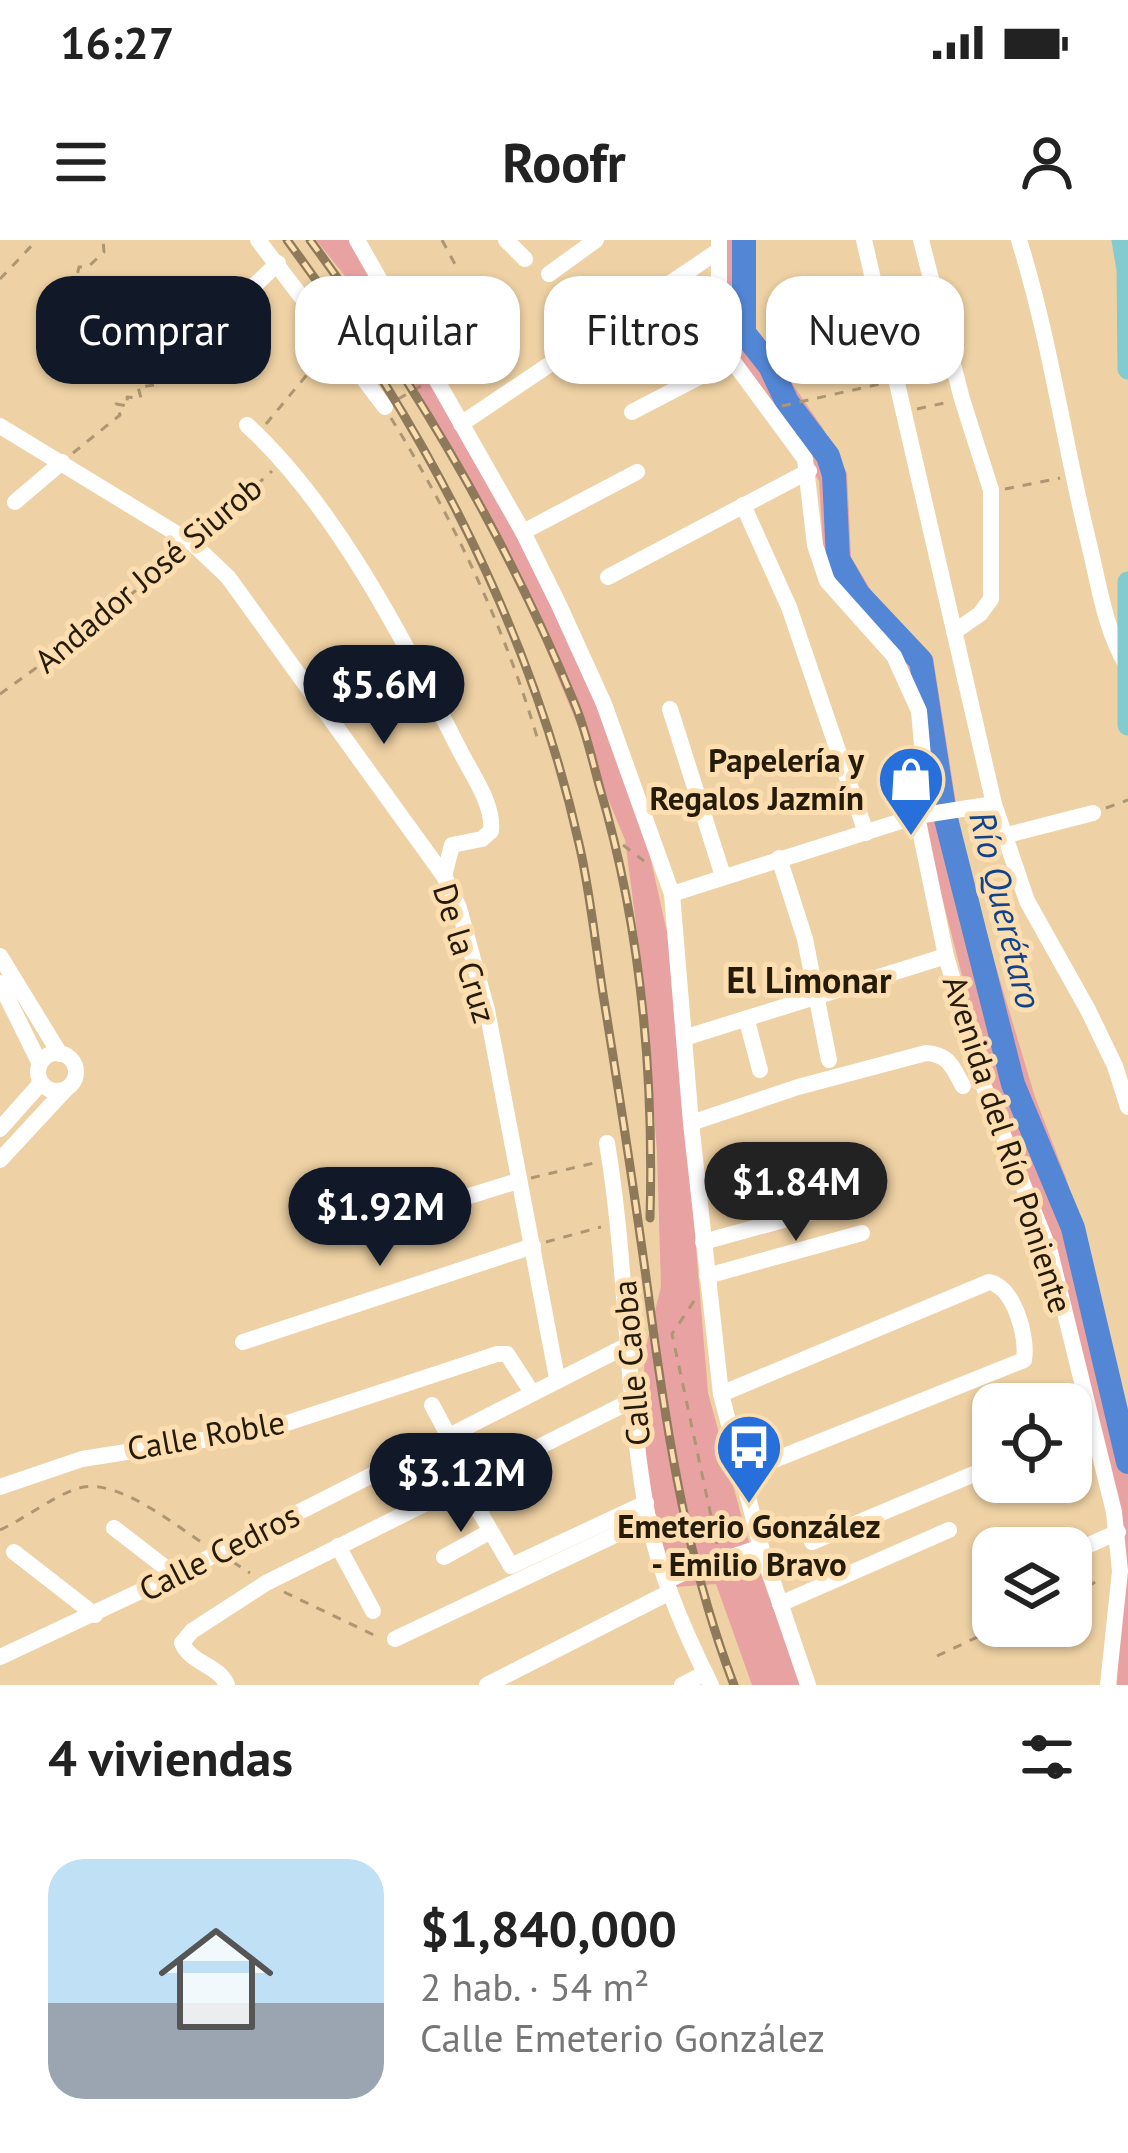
<!DOCTYPE html>
<html lang="es">
<head>
<meta charset="utf-8">
<style>
  body { margin:0; font-family:"PT Sans",sans-serif; background:#f6f6f6; color:#222; height:100vh; display:flex; flex-direction:column; font-size:45px; white-space:nowrap }
  * { box-sizing:border-box; margin:0 }
  p { font-size:39px; color:#767676 }
  .icon { flex:none; width:66px; height:66px; fill:none; stroke:currentColor; stroke-width:2; stroke-linecap:round; stroke-linejoin:round }
  .map { position:relative; height:1445px; overflow:hidden }
  .panel { display:flex; flex-direction:column; background:#fff; flex:1 }
  .panel>* { flex:none }
  .hud { position:absolute; left:36px; top:36px; width:1056px; height:108px; display:flex; gap:24px }
  .tools { position:absolute; left:972px; top:1143px; display:grid; gap:24px }
  .tools a { display:grid; place-items:center; width:120px; height:120px; border-radius:24px; background:#fff; box-shadow:0 3px 9px #0004; font-size:60px }
  .price { position:absolute; translate:-50% -102px; padding:0 27px; border-radius:42px; background:#111827; color:#fff; font-size:39px; line-height:78px; filter:drop-shadow(0 3px 6px #0008) }
  .price::after { content:''; position:absolute; left:50%; top:72px; width:36px; height:27px; margin-left:-18px; background:inherit; clip-path:polygon(0 0,100% 0,50% 100%) }
  .price.current { background:#222; color:#fff }
  ul { padding:0; list-style:none }
  li { display:flex; align-items:center; gap:36px; height:300px; padding:0 48px }
  li span { display:grid; place-items:center; flex:none; width:336px; height:240px; border-radius:36px; color:#555 }
  li>.icon { margin-inline-start:auto }
  span .icon { width:144px; height:144px; fill:#fffc; stroke-width:1 }
  li b { font-size:51px }
  h2 { display:flex; justify-content:space-between; align-items:center; height:144px; padding:0 48px; font-size:51px }
  .pill { padding:0 42px; border-radius:36px; background:#fff; box-shadow:0 3px 9px #0004; font-size:42px; line-height:108px }
  .pill.current { background:#111827; color:#fff }
  .status { display:flex; justify-content:space-between; align-items:center; height:84px; padding:0 60px; background:#fff; direction:ltr }
  .status svg { height:33px; fill:currentColor }
  header { display:flex; justify-content:space-between; align-items:center; height:156px; padding:0 48px; background:#fff; font-size:54px; font-weight:600 }
  .map>svg:first-child { display:block }
  .green { fill:#e9a2a2 }
  .lines { fill:none; stroke-linecap:round; stroke-linejoin:round }
  .river { stroke:#5387d5; stroke-width:24 }
  .building { fill:#e0a0f2; stroke:#997ba2; stroke-width:3 }
  .path { stroke:#ad9672; stroke-width:3; stroke-dasharray:9 9; stroke-linecap:butt }
  .minor { stroke:#fff; stroke-width:16 }
  .major { stroke:#83cbce; stroke-width:21 }
  .rail-casing { stroke:#8e7a5a; stroke-width:9 }
  .rail { stroke:#fcdeb0; stroke-width:4.5; stroke-dasharray:14; stroke-linecap:butt }
  .labels { text-anchor:middle; stroke-width:10; stroke-linejoin:round; paint-order:stroke }
  .street-label { font-size:33px; fill:#251b09; stroke:#fcdeb0 }
  .poi-label { font-size:33px; font-weight:bold; fill:#251b09; stroke:#fcdeb0; text-anchor:end }
  .water-label { font-size:36px; font-style:italic; fill:#12438a; stroke:#fcdeb0 }
  .neighbourhood-label { font-size:36px; font-weight:bold; fill:#251b09; stroke:#fcdeb0 }
</style>
</head>
<body>
<div class="status"><b>16:27</b><svg viewBox="0 0 49 12"><path d="M0 12V9h3v3zM5 12V6h3v6zM10 12V3h3v9zM15 12V0h3v12zM26 1h20v11H26zM47 4h2v5h-2z"/></svg></div>
<header><svg class="icon" aria-label="menu" viewBox="0 0 24 24"><path d="M4 6h16M4 12h16M4 18h16"/></svg>Roofr<svg class="icon" aria-label="person" viewBox="0 0 24 24"><circle cx="12" cy="8" r="4"/><path d="M4 21q1-7 8-7t8 7"/></svg></header>
<div class="map">
<svg width="1128" height="1445" viewBox="0 0 1128 1445">
  <rect width="100%" height="100%" fill="#eed1a4"/>
  <!-- green -->
  <g class="green">
    <path d="M316 0H350L473 210 559 377 600 472 646 598 672 715 708 1153 746 1293 801 1445H752L716 1344 675 1347 646 1248 644 1114 661 1047 657 912 645 752 625 600 523 353 469 241 370 67Z"/>
    <path d="M723 0H751L754 88 822 187 847 233 851 317 872 352 933 417 966 627 1035 857 1066 938 1110 1095 1128 1179V1445H1117L1122 1275 978 798 923 583 915 452 824 321 819 241 733 109 723 64Z"/>
  </g>
  <g class="lines">
    <!-- river -->
    <path class="river" d="M744 0V93L770 126 787 162 828 216 834 235 838 319 858 354 921 421 945 575 1013 844 1073 988 1128 1222"/>
  </g>
  <!-- building -->
  <path class="building" d="M705 86 718 108 692 124 678 101Z"/>
  <g class="lines">
    <!-- path -->
    <g class="path">
      <path d="M442 0 457 28"/>
      <path d="M0 39 37 0"/>
      <path d="M55 56 68 40H76L79 27H88L104 12 103 0"/>
      <path d="M398 159 421 146"/>
      <path d="M782 166 884 143"/>
      <path d="M917 169 949 162"/>
      <path d="M391 178C452 277 504 385 537 497"/>
      <path d="M266 184 325 113"/>
      <path d="M73 213 120 175 116 164 128 166 127 157 141 158 138 147 155 145 152 134 171 131 166 120 197 93"/>
      <path d="M1005 249 1060 238"/>
      <path d="M203 293 272 231"/>
      <path d="M0 454 90 389 178 315"/>
      <path d="M1106 568 1128 560"/>
      <path d="M623 605 644 621"/>
      <path d="M531 938 598 922"/>
      <path d="M546 1002 601 987"/>
      <path d="M694 1061 672 1094 717 1304"/>
      <path d="M0 1290C24 1279 54 1256 76 1249 114 1235 172 1283 204 1304"/>
      <path d="M233 1322 250 1333"/>
      <path d="M284 1352 378 1397"/>
      <path d="M1071 1354 1102 1339"/>
      <path d="M937 1416 1001 1386"/>
    </g>
    <!-- minor -->
    <g class="minor">
      <path d="M258 0 385 167"/>
      <path d="M357 0 523 292 559 365 604 464 672 654 691 883 721 1154 761 1307 808 1445"/>
      <path d="M506 0 525 19"/>
      <path d="M719 0V72L732 120 805 219 815 305 827 341 894 416 919 471 928 573"/>
      <path d="M864 0 994 564 1027 661 1088 770 1115 826 1128 867"/>
      <path d="M921 0 962 159 991 250V359L980 374 954 392"/>
      <path d="M1019 0C1050 99 1064 203 1089 304 1099 345 1105 390 1127 426"/>
      <path d="M549 34 596 0"/>
      <path d="M209 83 226 73 278 23"/>
      <path d="M632 172 732 120"/>
      <path d="M461 184 718 11"/>
      <path d="M247 185C337 268 403 399 458 507 470 532 494 563 491 591L482 599 452 605 444 636"/>
      <path d="M0 186 192 303 228 337 444 636 459 668 487 770 557 1138"/>
      <path d="M15 262 62 222"/>
      <path d="M743 265 789 367 866 593"/>
      <path d="M523 292 637 232"/>
      <path d="M608 337 809 231"/>
      <path d="M670 469 723 636"/>
      <path d="M917 576 946 716 983 845 1050 1012 1114 1272 1120 1331 1108 1445"/>
      <path d="M1007 595 1093 573"/>
      <path d="M779 618 805 699 829 820"/>
      <path d="M672 654 917 576 994 564"/>
      <path d="M0 716 60 814"/>
      <path d="M0 743 40 824"/>
      <path d="M747 781 760 830"/>
      <path d="M687 797 946 716"/>
      <circle cx="57" cy="832" r="19"/>
      <path d="M691 883 798 847 926 813C949 814 953 828 963 846"/>
      <path d="M0 889 41 843"/>
      <path d="M607 903C627 1022 625 1143 645 1262 656 1326 682 1387 711 1445"/>
      <path d="M0 920 65 850"/>
      <path d="M408 975 518 941"/>
      <path d="M703 1002 875 955"/>
      <path d="M707 1036 862 993"/>
      <path d="M243 1102 533 1006"/>
      <path d="M721 1154 989 1042C1014 1047 1028 1096 1024 1120L759 1226"/>
      <path d="M432 1165 448 1195"/>
      <path d="M1071 1194 1091 1185"/>
      <path d="M463 1243 511 1326 646 1263"/>
      <path d="M0 1247 82 1219 266 1190 497 1114H507L531 1151"/>
      <path d="M114 1288 175 1335"/>
      <path d="M812 1302 993 1226"/>
      <path d="M338 1306 373 1371"/>
      <path d="M14 1312 95 1375"/>
      <path d="M1071 1313 1118 1292"/>
      <path d="M444 1317 489 1292"/>
      <path d="M716 1322 761 1307"/>
      <path d="M666 1341 688 1331"/>
      <path d="M780 1364 949 1290"/>
      <path d="M395 1399 649 1279"/>
      <path d="M0 1417 175 1335 628 1105"/>
      <path d="M227 1445C218 1424 192 1425 182 1403L192 1391 266 1343 633 1160"/>
      <path d="M487 1445 670 1352"/>
      <path d="M682 1445 705 1433"/>
    </g>
    <!-- major -->
    <g class="major">
      <path d="M1122 0 1127 29 1128 129"/>
      <path d="M1128 342V485"/>
    </g>
    <defs>
      <g id="rail">
        <path d="M287 0C422 182 531 385 580 608 591 658 596 710 604 760 621 865 637 969 651 1074 668 1201 688 1325 734 1445"/>
        <path d="M310 0C416 144 508 300 576 467 586 492 592 519 599 545 641 686 654 832 650 978"/>
      </g>
    </defs>
    <!-- rail casing -->
    <use href="#rail" class="rail-casing"/>
    <!-- rail -->
    <use href="#rail" class="rail"/>
  </g>
  <!-- icons -->
  <defs>
    <symbol id="shop-pin" viewBox="-11 -11 22 30"><path d="M0 17L-7.5 6A9.5 9.5 0 1 1 7.5 6Z" fill="#2770dc" stroke="#fcdeb0"/><path d="M-5-2.5h2.3a2.7 3.5 0 0 1 5.4 0H5L5.5 6h-11ZM-1.5-2.5h3a1.5 2.3 0 0 0-3 0Z" fill="#fff"/></symbol>
    <symbol id="bus-pin" viewBox="-11 -11 22 30"><path d="M0 17L-7.5 6A9.5 9.5 0 1 1 7.5 6Z" fill="#2770dc" stroke="#fcdeb0"/><path d="M-5-6H5V4H4V6H2V4H-2V6H-4V4H-5ZM-3.5-4V0h7V-4ZM-3.5 1.2v1.5H-2V1.2ZM2 1.2v1.5H3.5V1.2Z" fill="#fff"/></symbol>
  </defs>
  <g fill-rule="evenodd">
    <use href="#shop-pin" x="873" y="501" width="76" height="104"/>
    <use href="#bus-pin" x="711" y="1169" width="76" height="104"/>
  </g>
  <g class="labels">
    <!-- street labels -->
    <g class="street-label">
      <text transform="translate(148 334) rotate(-40)" y="12">Andador José Siurob</text>
      <text transform="translate(465 713) rotate(73)" y="12">De la Cruz</text>
      <text transform="translate(1008 904) rotate(72)" y="12">Avenida del Río Poniente</text>
      <text transform="translate(631 1123) rotate(-95)" y="12">Calle Caoba</text>
      <text transform="translate(206 1195) rotate(-10)" y="12">Calle Roble</text>
      <text transform="translate(219 1312) rotate(-27)" y="12">Calle Cedros</text>
    </g>
    <!-- poi labels -->
    <g class="poi-label">
      <text x="864" y="532">Papelería y<tspan x="864" dy="38">Regalos Jazmín</tspan></text>
      <text x="749" y="1298" text-anchor="middle">Emeterio González<tspan x="749" dy="38">- Emilio Bravo</tspan></text>
    </g>
    <!-- water labels -->
    <g class="water-label">
      <text transform="translate(1006 670) rotate(76)" y="13">Río Querétaro</text>
    </g>
    <!-- neighbourhood labels -->
    <g class="neighbourhood-label">
      <text x="809" y="753">El Limonar</text>
    </g>
  </g>
</svg>
<div class="tools">
<a><svg class="icon" aria-label="locate" viewBox="0 0 24 24"><circle cx="12" cy="12" r="6"/><path d="M12 2v4M12 18v4M2 12h4M18 12h4"/></svg></a>
<a><svg class="icon" aria-label="layers" viewBox="0 0 24 24"><path d="M12 4l9 5-9 5-9-5zM3 14l9 5 9-5"/></svg></a>
</div>
<b class="price" style="left:384px;top:507px">$5.6M</b>
<b class="price current" style="left:796px;top:1004px">$1.84M</b>
<b class="price" style="left:380px;top:1029px">$1.92M</b>
<b class="price" style="left:461px;top:1295px">$3.12M</b>
<div class="hud">
<a class="pill current">Comprar</a>
<a class="pill">Alquilar</a>
<a class="pill">Filtros</a>
<a class="pill">Nuevo</a>
</div>
</div>
<section class="panel">
<h2>4 viviendas<svg class="icon" aria-label="filters" viewBox="0 0 24 24"><path d="M4 7h16M4 17h16"/><circle cx="9" cy="7" r="2"/><circle cx="15" cy="17" r="2"/></svg></h2>
<ul>
<li><span style="background:linear-gradient(#bfe0f5 60%,#9aa5b1 0)"><svg class="icon" aria-label="home" viewBox="0 0 24 24"><path d="M3 11l9-7 9 7M6 9v11h12V9"/></svg></span><div><b>$1,840,000</b><p>2 hab. · 54 m²</p><p>Calle Emeterio González</p></div></li>
</ul>
</section>
</body>
</html>
